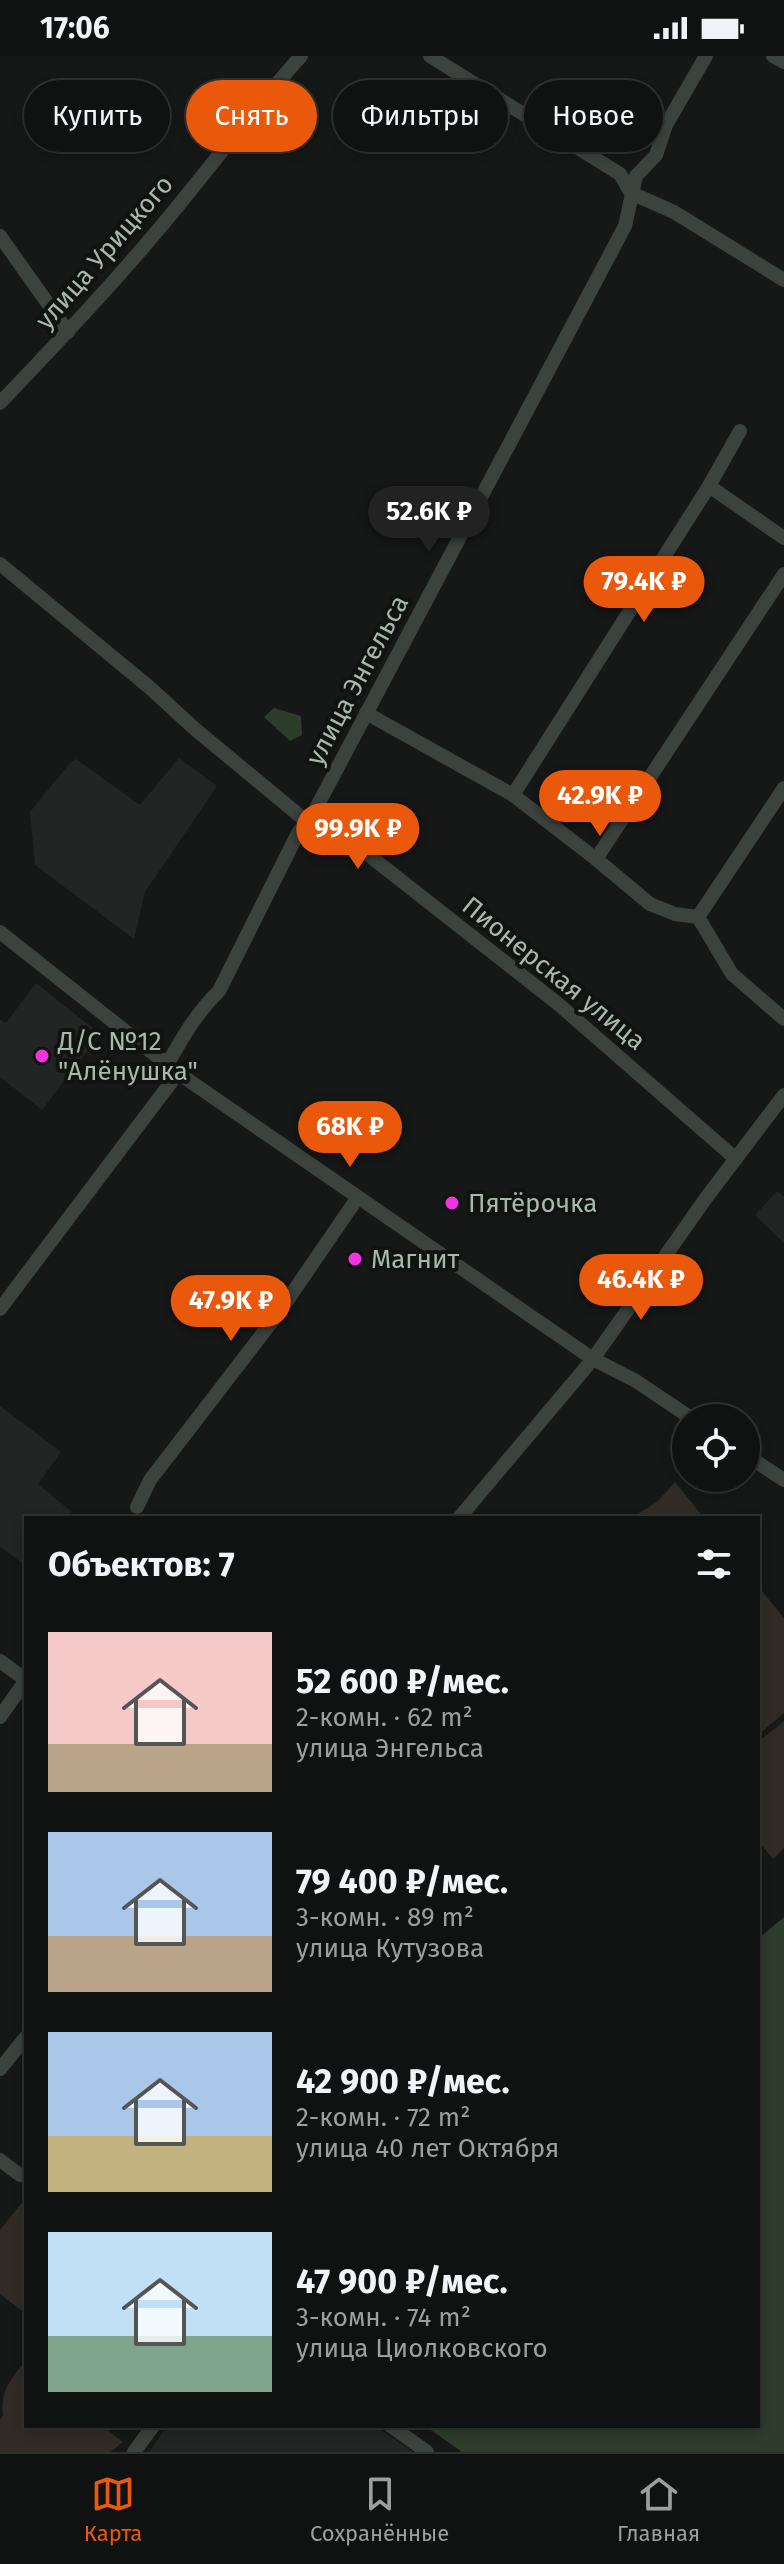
<!DOCTYPE html>
<html lang="ru">
<head>
<meta charset="utf-8">
<style>
  body { margin:0; font-family:"Fira Sans",sans-serif; background:#191b1a; color:#f1f3f6; height:100vh; display:flex; flex-direction:column; font-size:30px; white-space:nowrap }
  * { box-sizing:border-box; margin:0 }
  p { font-size:26px; color:#9c9e9f }
  .icon { flex:none; width:44px; height:44px; fill:none; stroke:currentColor; stroke-width:2; stroke-linecap:round; stroke-linejoin:round }
  .map { position:relative; flex:1; overflow:hidden }
  .panel { position:absolute; left:24px; top:1460px; width:736px; height:912px; display:flex; flex-direction:column; background:#101211; border-radius:0px; box-shadow:0 4px 12px #0003,0 0 0 2px #303231 }
  .panel>* { flex:none }
  .top-card { position:absolute; left:24px; top:24px; width:736px; height:72px; display:flex; gap:16px }
  .controls { position:absolute; left:672px; top:1348px; display:grid; gap:16px }
  .controls a { display:grid; place-items:center; width:88px; height:88px; border-radius:50%; background:#101211; box-shadow:0 4px 12px #0003,0 0 0 2px #303231; font-size:40px }
  .price { position:absolute; translate:-50% -68px; padding:0 18px; border-radius:28px; background:#ea580c; color:#fff; font-size:26px; line-height:52px; filter:drop-shadow(0 2px 4px #0008) }
  .price::after { content:''; position:absolute; left:50%; top:48px; width:24px; height:18px; margin-left:-12px; background:inherit; clip-path:polygon(0 0,100% 0,50% 100%) }
  .price.selected { background:#222; color:#fff }
  ul { padding:0; list-style:none }
  li { display:flex; align-items:center; gap:24px; height:200px; padding:0 24px }
  li span { display:grid; place-items:center; flex:none; width:224px; height:160px; border-radius:0px; color:#555 }
  li>.icon { margin-inline-start:auto }
  span .icon { width:96px; height:96px; fill:#fffc; stroke-width:1 }
  li b { font-size:34px }
  h2 { display:flex; justify-content:space-between; align-items:center; height:96px; padding:0 24px; font-size:34px }
  .chip { padding:0 28px; border-radius:36px; background:#101211; box-shadow:0 4px 12px #0003,0 0 0 2px #303231; font-size:28px; line-height:72px }
  .chip.selected { background:#ea580c; color:#fff }
  .status { display:flex; justify-content:space-between; align-items:center; height:56px; padding:0 40px; background:#101211; direction:ltr }
  .status svg { height:22px; fill:currentColor }
  .tab-bar { display:flex; justify-content:space-around; align-items:center; height:112px; border-top:2px solid #303231; background:#101211; font-size:22px; color:#9c9e9f }
  .tab-bar a { display:grid; justify-items:center; gap:4px }
  .tab-bar .selected { color:#ea580c }
  .map>svg:first-child { display:block }
  .built { fill:#222523 }
  .green { fill:#302b26 }
  .water { fill:#2e3c2c }
  .lines { fill:none; stroke-linecap:round; stroke-linejoin:round }
  .minor { stroke:#3c423e; stroke-width:14 }
  .poi-dot { fill:#f333e2; stroke:#111312; stroke-width:3 }
  .labels { text-anchor:middle; stroke-width:8; stroke-linejoin:round; paint-order:stroke }
  .street-label { font-size:26px; fill:#a8b8aa; stroke:#111312 }
  .poi-label { font-size:26px; fill:#a8b8aa; stroke:#111312; text-anchor:start }
</style>
</head>
<body>
<div class="status"><b>17:06</b><svg viewBox="0 0 49 12"><path d="M0 12V9h3v3zM5 12V6h3v6zM10 12V3h3v9zM15 12V0h3v12zM26 1h20v11H26zM47 4h2v5h-2z"/></svg></div>
<div class="map">
<svg width="784" height="2396" viewBox="0 0 784 2396">
  <rect width="100%" height="100%" fill="#161817"/>
  <!-- built -->
  <g class="built">
    <path d="M179 702 217 730 145 836 134 883 35 809 30 756 70 707 76 703 140 749Z"/>
    <path d="M36 927 100 978 42 1054 0 1021V964L6 967Z"/>
    <path d="M777 1135 784 1141V1187L755 1159Z"/>
    <path d="M0 1350 61 1396 38 1428 72 1456 68 1462H26L25 1509 0 1491Z"/>
    <path d="M167 2370H376L413 2396H149Z"/>
  </g>
  <!-- green -->
  <g class="green">
    <path d="M675 1426 704 1462H632L658 1445Z"/>
    <path d="M758 1530 784 1562V1657L758 1679Z"/>
    <path d="M784 1665V1792L773 1803 758 1785V1686Z"/>
    <path d="M24 2144 26 2146V2258L0 2238V2174Z"/>
    <path d="M23 2308 26 2310V2370H102L123 2386 110 2396H0V2364L3 2359C0 2337 10 2324 23 2308Z"/>
  </g>
  <!-- water -->
  <g class="water">
    <path d="M274 652 301 660 302 679 290 685 264 661Z"/>
    <path d="M784 1861V2396H462L425 2370H758V1883Z"/>
  </g>
  <g class="lines">
    <!-- minor -->
    <g class="minor">
      <path d="M430 0 620 118 631 137 674 156 784 224"/>
      <path d="M773 0 784 6"/>
      <path d="M0 180 68 276"/>
      <path d="M0 347C59 285 118 223 173 156 216 104 256 50 301 0"/>
      <path d="M709 430 784 482"/>
      <path d="M0 508 149 631 195 673 306 765 338 775 557 947 736 1103"/>
      <path d="M366 657 513 739 596 803 650 848 675 858 698 861 732 918 784 963"/>
      <path d="M513 739 709 430 740 375"/>
      <path d="M596 803 784 518"/>
      <path d="M698 861 784 732"/>
      <path d="M0 876 178 1017 593 1303 636 1325 691 1362"/>
      <path d="M167 1009C182 982 197 956 219 935L298 777 314 756 625 170 636 120 656 99 666 69 706 0"/>
      <path d="M0 1253 178 1017"/>
      <path d="M746 1399 784 1424"/>
      <path d="M137 1451 150 1424 280 1255 358 1141"/>
      <path d="M459 1462 593 1303 706 1142 784 1039"/>
      <path d="M0 1605 26 1624 0 1661"/>
      <path d="M0 2013 26 1981"/>
      <path d="M0 2104 20 2119"/>
      <path d="M391 2370 427 2396"/>
      <path d="M134 2396 153 2370"/>
    </g>
  </g>
  <!-- markers -->
  <g class="poi-dot">
    <circle cx="42" cy="1000" r="8"/>
    <circle cx="452" cy="1147" r="8"/>
    <circle cx="355" cy="1203" r="8"/>
  </g>
  <g class="labels">
    <!-- street labels -->
    <g class="street-label">
      <text transform="translate(104 196) rotate(-49)" y="9">улица Урицкого</text>
      <text transform="translate(357 624) rotate(-62)" y="9">улица Энгельса</text>
      <text transform="translate(554 917) rotate(39)" y="9">Пионерская улица</text>
    </g>
    <!-- poi labels -->
    <g class="poi-label">
      <text x="58" y="994">Д/С №12<tspan x="58" dy="30">"Алёнушка"</tspan></text>
      <text x="468" y="1156">Пятёрочка</text>
      <text x="371" y="1212">Магнит</text>
    </g>
  </g>
</svg>
<div class="controls">
<a><svg class="icon" aria-label="locate" viewBox="0 0 24 24"><circle cx="12" cy="12" r="6"/><path d="M12 2v4M12 18v4M2 12h4M18 12h4"/></svg></a>
</div>
<b class="price selected" style="left:429px;top:498px">52.6K ₽</b>
<b class="price" style="left:644px;top:568px">79.4K ₽</b>
<b class="price" style="left:600px;top:782px">42.9K ₽</b>
<b class="price" style="left:358px;top:815px">99.9K ₽</b>
<b class="price" style="left:350px;top:1113px">68K ₽</b>
<b class="price" style="left:641px;top:1266px">46.4K ₽</b>
<b class="price" style="left:231px;top:1287px">47.9K ₽</b>
<div class="top-card">
<a class="chip">Купить</a>
<a class="chip selected">Снять</a>
<a class="chip">Фильтры</a>
<a class="chip">Новое</a>
</div>
<section class="panel">
<h2>Объектов: 7<svg class="icon" aria-label="filters" viewBox="0 0 24 24"><path d="M4 7h16M4 17h16"/><circle cx="9" cy="7" r="2"/><circle cx="15" cy="17" r="2"/></svg></h2>
<ul>
<li><span style="background:linear-gradient(#f6c9c9 70%,#b9a48a 0)"><svg class="icon" aria-label="home" viewBox="0 0 24 24"><path d="M3 11l9-7 9 7M6 9v11h12V9"/></svg></span><div><b>52 600 ₽/мес.</b><p>2-комн. · 62 m²</p><p>улица Энгельса</p></div></li>
<li><span style="background:linear-gradient(#a9c7e8 65%,#b9a48a 0)"><svg class="icon" aria-label="home" viewBox="0 0 24 24"><path d="M3 11l9-7 9 7M6 9v11h12V9"/></svg></span><div><b>79 400 ₽/мес.</b><p>3-комн. · 89 m²</p><p>улица Кутузова</p></div></li>
<li><span style="background:linear-gradient(#a9c7e8 65%,#c2b280 0)"><svg class="icon" aria-label="home" viewBox="0 0 24 24"><path d="M3 11l9-7 9 7M6 9v11h12V9"/></svg></span><div><b>42 900 ₽/мес.</b><p>2-комн. · 72 m²</p><p>улица 40 лет Октября</p></div></li>
<li><span style="background:linear-gradient(#bfe0f5 65%,#7fa58c 0)"><svg class="icon" aria-label="home" viewBox="0 0 24 24"><path d="M3 11l9-7 9 7M6 9v11h12V9"/></svg></span><div><b>47 900 ₽/мес.</b><p>3-комн. · 74 m²</p><p>улица Циолковского</p></div></li>
</ul>
</section>
</div>
<nav class="tab-bar">
<a class="selected"><svg class="icon" aria-label="map" viewBox="0 0 24 24"><path d="M3 6l6-2 6 2 6-2v14l-6 2-6-2-6 2zM9 4v14M15 6v14"/></svg>Карта</a>
<a><svg class="icon" aria-label="saved" viewBox="0 0 24 24"><path d="M7 4h10v16l-5-4-5 4z"/></svg>Сохранённые</a>
<a><svg class="icon" aria-label="home" viewBox="0 0 24 24"><path d="M3 11l9-7 9 7M6 9v11h12V9"/></svg>Главная</a>
</nav>
</body>
</html>
